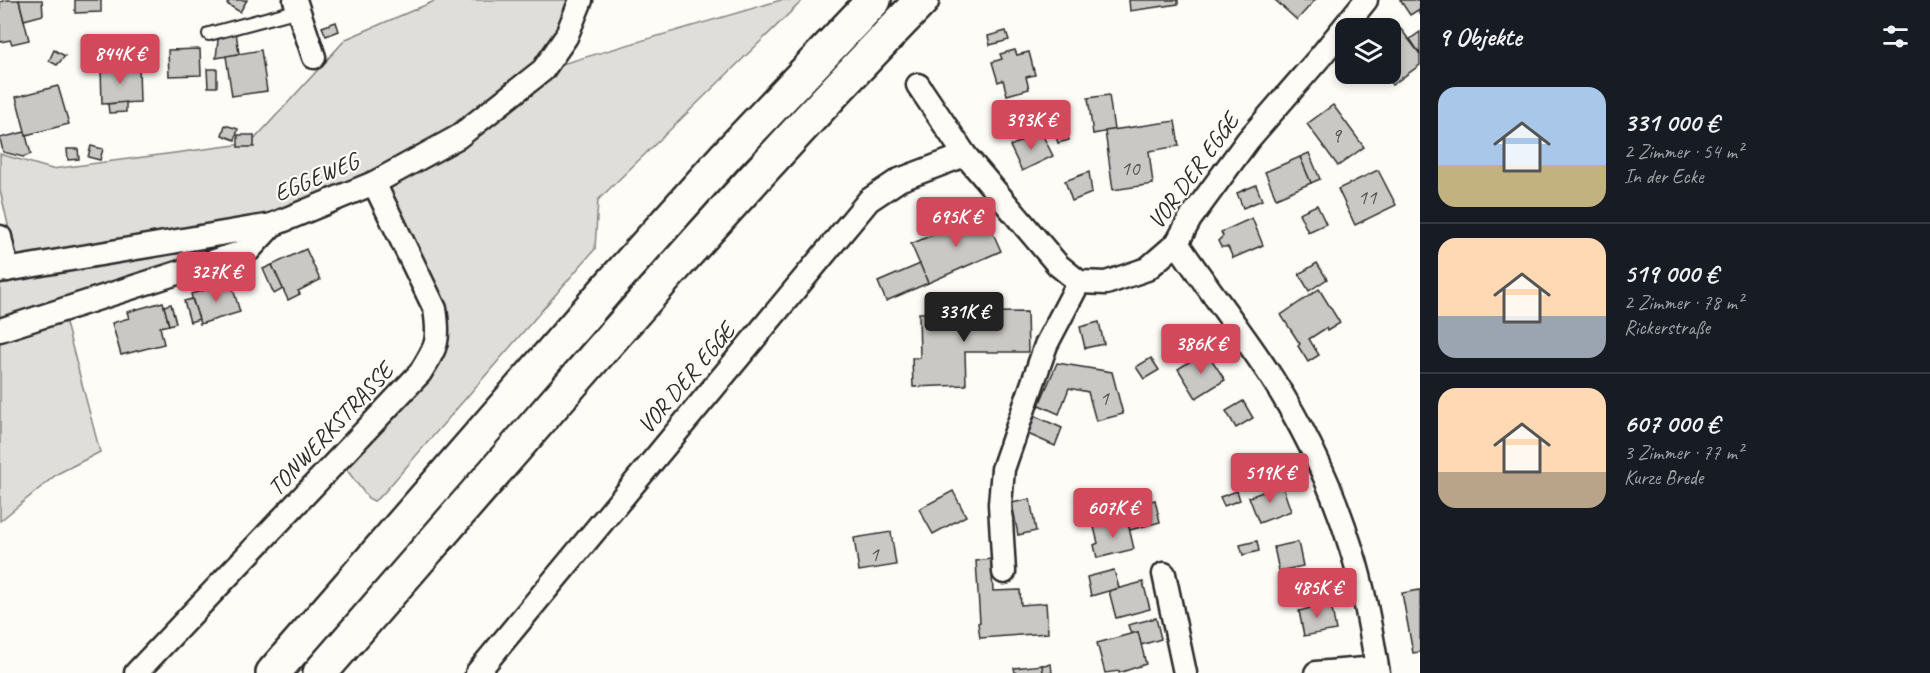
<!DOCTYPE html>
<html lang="de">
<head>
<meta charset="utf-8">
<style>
  body { margin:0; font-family:Caveat,sans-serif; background:#20242c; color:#f1f3f6; height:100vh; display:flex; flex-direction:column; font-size:22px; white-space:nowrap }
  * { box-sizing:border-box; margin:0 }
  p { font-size:20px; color:#9ea1a6 }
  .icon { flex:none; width:33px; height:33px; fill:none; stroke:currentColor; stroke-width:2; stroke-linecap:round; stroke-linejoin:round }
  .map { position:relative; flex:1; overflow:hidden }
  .sheet { display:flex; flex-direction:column; background:#171b24; width:510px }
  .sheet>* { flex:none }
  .fabs { position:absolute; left:1335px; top:18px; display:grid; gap:12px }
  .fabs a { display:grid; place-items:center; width:66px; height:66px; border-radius:12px; background:#171b24; box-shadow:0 3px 9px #0003; font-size:30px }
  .price { position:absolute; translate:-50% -51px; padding:0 14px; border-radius:6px; background:#d1495b; color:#fff; font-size:20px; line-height:39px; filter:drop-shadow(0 2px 3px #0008) }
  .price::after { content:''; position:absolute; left:50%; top:36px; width:18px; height:14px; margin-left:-9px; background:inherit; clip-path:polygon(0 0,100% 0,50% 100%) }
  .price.current { background:#222; color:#fff }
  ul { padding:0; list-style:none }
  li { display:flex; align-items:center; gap:18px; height:150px; padding:0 18px }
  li+li { border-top:2px solid #363941 }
  li span { display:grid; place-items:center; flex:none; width:168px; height:120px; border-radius:18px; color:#555 }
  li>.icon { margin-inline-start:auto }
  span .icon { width:72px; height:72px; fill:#fffc; stroke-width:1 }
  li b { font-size:26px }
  h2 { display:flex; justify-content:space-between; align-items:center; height:72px; padding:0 18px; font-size:26px }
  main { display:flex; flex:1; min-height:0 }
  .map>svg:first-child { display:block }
  .green { fill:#dfdeda; stroke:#858482; stroke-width:1.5 }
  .building { fill:#c9c8c4; stroke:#2b2b2b; stroke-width:1.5 }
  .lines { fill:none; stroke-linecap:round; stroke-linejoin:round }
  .lane-casing { stroke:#2b2b2b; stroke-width:16 }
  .street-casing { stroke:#2b2b2b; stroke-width:27 }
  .highway-casing { stroke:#2b2b2b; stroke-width:38 }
  .lane { stroke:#fdfcf7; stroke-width:12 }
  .street { stroke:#fdfcf7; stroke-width:22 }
  .highway { stroke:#fdfcf7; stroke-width:33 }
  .labels { text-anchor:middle; stroke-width:4.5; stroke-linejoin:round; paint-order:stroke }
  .number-label { font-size:21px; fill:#525251 }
  .street-label { font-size:24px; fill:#2b2b2b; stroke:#fdfcf7 }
</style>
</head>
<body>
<main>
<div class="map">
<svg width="1420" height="673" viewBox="0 0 1420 673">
  <rect width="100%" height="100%" fill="#fdfcf7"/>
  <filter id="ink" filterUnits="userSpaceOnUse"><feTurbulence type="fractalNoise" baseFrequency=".0167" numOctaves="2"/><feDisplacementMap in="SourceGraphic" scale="12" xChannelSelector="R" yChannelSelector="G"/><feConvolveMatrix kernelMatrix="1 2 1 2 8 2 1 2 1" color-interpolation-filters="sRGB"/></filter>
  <g filter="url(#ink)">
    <!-- green -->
    <g class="green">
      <path d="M437 0H574L560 33 528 74 781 0H803L598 200 595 249 382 495 374 501 368 498 340 461 443 351 370 183 250 245 0 328V275L19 273 0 190V154L52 169 251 143 346 39Z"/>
      <path d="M63 312 100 452 57 474 0 521V332Z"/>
    </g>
    <!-- building -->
    <g class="building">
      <path d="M6 0H19L29 40 12 44 10 40 0 42V2Z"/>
      <path d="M19 0H42L43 15 24 20Z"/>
      <path d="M75 0H101V12L75 13Z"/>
      <path d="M230 0H247L240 12 227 4Z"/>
      <path d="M1129 0H1178V4L1130 11Z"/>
      <path d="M1275 0H1315L1297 20Z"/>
      <path d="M1400 0H1420V14L1418 10 1410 15Z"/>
      <path d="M336 22 339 31 326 36 322 27Z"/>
      <path d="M1400 28 1420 54V65L1392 85 1384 74H1390V35Z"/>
      <path d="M1006 31 1009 40 990 45 988 36Z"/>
      <path d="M236 32 239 54 216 58 218 40 222 36Z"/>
      <path d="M1420 32V54L1410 39Z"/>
      <path d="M200 49 201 75 169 76 168 50Z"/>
      <path d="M54 50 65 56 57 65 49 61Z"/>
      <path d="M261 50 267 91 232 96 226 56Z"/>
      <path d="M1015 50 1017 55 1029 52 1035 75 1026 77 1029 89 1007 95 1003 80 998 82 992 62 1002 59 1000 54Z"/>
      <path d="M139 67 140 102 102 104 101 68Z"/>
      <path d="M207 69H217V87H208Z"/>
      <path d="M58 86 69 124 26 135 16 97Z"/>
      <path d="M1109 95 1114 130 1093 134 1088 98Z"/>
      <path d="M126 102V112L109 113 108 104Z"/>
      <path d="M1333 105 1364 147 1338 166 1307 124Z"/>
      <path d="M1175 121 1179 146 1149 151 1153 184 1113 190 1105 131Z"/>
      <path d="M225 125 238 129 235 140 222 135Z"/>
      <path d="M1066 130 1069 140 1058 143 1055 133Z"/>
      <path d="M25 132 31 154 23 157 3 152 0 138Z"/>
      <path d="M1041 132 1053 156 1022 171 1010 146Z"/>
      <rect x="238" y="135" width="16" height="12"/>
      <path d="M91 146 103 149 100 160 88 157Z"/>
      <path d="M67 149H78L79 159 68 160Z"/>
      <path d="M1309 153 1320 179 1311 183 1300 157Z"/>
      <path d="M1300 157 1311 183 1276 198 1265 172Z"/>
      <path d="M1378 170 1396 205 1355 225 1338 189Z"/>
      <path d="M1089 172 1092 193 1072 201 1065 181Z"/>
      <path d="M1256 185 1262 200 1243 208 1237 193Z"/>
      <path d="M1317 205 1326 224 1308 232 1299 213Z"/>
      <path d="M984 213 1001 251 928 283 911 244Z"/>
      <path d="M1252 218 1263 245 1233 258 1228 247H1221L1218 241 1223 236 1221 232Z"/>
      <path d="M306 249 320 280 298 291 300 294 288 300 272 265Z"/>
      <path d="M1317 263 1327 279 1309 291 1299 274Z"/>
      <path d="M920 264 928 283 886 301 878 282Z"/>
      <path d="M272 265 283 289 274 294 263 269Z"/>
      <path d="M231 282 240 312 200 324 191 294Z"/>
      <path d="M1319 289 1340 323 1327 331 1326 328 1309 339 1319 355 1308 362 1298 346 1300 344 1281 315Z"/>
      <path d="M192 299 199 319 190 322 184 301Z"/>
      <path d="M163 302 169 325 160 327 164 344 121 355 112 323 129 318 127 312Z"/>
      <path d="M171 304 176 323 169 325 164 306Z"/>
      <path d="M1027 312 1028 352H965L966 385 913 387 912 358H920L919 313Z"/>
      <path d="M1099 322 1104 344 1085 348 1080 327Z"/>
      <path d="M1206 351 1225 380 1196 398 1178 369Z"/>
      <path d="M1151 358 1159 370 1144 379 1136 367Z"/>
      <path d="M1057 363 1112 372 1123 414 1096 421 1088 392 1069 388 1059 414 1039 405Z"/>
      <path d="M1243 401 1253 418 1236 428 1226 411Z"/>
      <path d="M1035 416 1062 428 1055 446 1028 434Z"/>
      <path d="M1282 485 1291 511 1259 523 1249 497Z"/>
      <path d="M953 491 966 516 933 534 919 509Z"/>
      <path d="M1237 491 1240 500 1224 506 1220 497Z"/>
      <path d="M1030 499 1036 531 1018 535 1012 503Z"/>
      <path d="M1155 500 1160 522 1130 530 1127 519 1133 517 1130 506Z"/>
      <path d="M1127 519 1134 549 1097 558 1094 545 1098 543 1094 527Z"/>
      <path d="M891 532 896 565 859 571 854 538Z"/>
      <path d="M1257 541 1259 551 1243 555 1240 545Z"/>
      <path d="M1298 542 1303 566 1279 571 1274 547Z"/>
      <path d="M991 559 993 591 1020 590 1021 605 1046 603 1048 633 980 638 978 623 980 622 976 561Z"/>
      <path d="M1114 570 1119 588 1091 596 1087 577Z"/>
      <path d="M1143 582 1150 609 1116 618 1109 591Z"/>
      <path d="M1308 590 1310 600 1291 602 1290 593Z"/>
      <path d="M1420 590V652L1413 653 1402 593Z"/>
      <path d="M1318 601 1319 606 1331 604 1336 630 1304 636 1299 611 1311 608 1310 603Z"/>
      <path d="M1156 618 1161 639 1141 645 1138 632 1131 634 1128 625Z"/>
      <path d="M1138 632 1146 664 1119 673V671L1105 673 1097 643Z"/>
      <path d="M1051 664 1052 673H1043L1042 665Z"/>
      <path d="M1042 665 1043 673H1015L1014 668Z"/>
    </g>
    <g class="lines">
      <defs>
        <path id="lane" d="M209 34 299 10"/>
        <g id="street">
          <path d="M295 0 314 57"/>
          <path d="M918 85 965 155 1058 265 1079 282 1106 283 1147 269 1177 243 1190 219 1248 140 1320 57 1366 0"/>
          <path d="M0 237 7 270"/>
          <path d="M1177 243C1208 289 1242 332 1272 378 1305 430 1333 489 1351 548 1364 588 1371 631 1378 673"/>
          <path d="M0 271 272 225 374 183 458 137 543 70 566 37 581 0"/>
          <path d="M0 330 249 250 272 225"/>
          <path d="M1004 572 1000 504 1003 469 1046 345 1079 282"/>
          <path d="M1164 574 1185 673"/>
          <path d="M136 673 420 373C437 346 440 341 435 309L374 183"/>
          <path d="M477 673 869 200 899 180 965 155"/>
          <path d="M1316 673 1377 668"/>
        </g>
        <g id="highway">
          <path d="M273 673 607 289 726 156 874 0"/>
          <path d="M320 673C518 446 712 216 922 0"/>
        </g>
      </defs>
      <!-- lane casing -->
      <use href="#lane" class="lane-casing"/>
      <!-- street casing -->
      <use href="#street" class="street-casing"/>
      <!-- highway casing -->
      <use href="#highway" class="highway-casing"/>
      <!-- lane -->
      <use href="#lane" class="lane"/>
      <!-- street -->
      <use href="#street" class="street"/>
      <!-- highway -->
      <use href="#highway" class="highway"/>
    </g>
  </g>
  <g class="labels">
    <!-- number labels -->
    <g class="number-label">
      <text x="1336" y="142">9</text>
      <text x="1130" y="175">10</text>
      <text x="1367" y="204">11</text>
      <text x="1104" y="405">1</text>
      <text x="874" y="561">1</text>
    </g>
    <!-- street labels -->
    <g class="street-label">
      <text transform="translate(1193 171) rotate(-54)" y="8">VOR DER EGGE</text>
      <text transform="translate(316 177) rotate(-23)" y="8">EGGEWEG</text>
      <text transform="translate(686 378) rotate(-50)" y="8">VOR DER EGGE</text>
      <text transform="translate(330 429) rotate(-47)" y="8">TONWERKSTRASSE</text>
    </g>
  </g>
</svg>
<div class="fabs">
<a><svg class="icon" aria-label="layers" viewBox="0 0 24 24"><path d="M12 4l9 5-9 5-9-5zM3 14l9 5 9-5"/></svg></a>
</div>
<b class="price" style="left:120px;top:85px">844K €</b>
<b class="price" style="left:1031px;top:151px">393K €</b>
<b class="price" style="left:956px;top:248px">695K €</b>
<b class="price" style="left:216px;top:303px">327K €</b>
<b class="price current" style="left:964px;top:343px">331K €</b>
<b class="price" style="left:1201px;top:375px">386K €</b>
<b class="price" style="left:1270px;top:504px">519K €</b>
<b class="price" style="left:1113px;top:539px">607K €</b>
<b class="price" style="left:1317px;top:619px">485K €</b>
</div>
<section class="sheet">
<h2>9 Objekte<svg class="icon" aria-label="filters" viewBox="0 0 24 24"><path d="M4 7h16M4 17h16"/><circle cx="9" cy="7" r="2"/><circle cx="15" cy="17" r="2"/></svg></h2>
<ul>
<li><span style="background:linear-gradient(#a9c7e8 65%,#c2b280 0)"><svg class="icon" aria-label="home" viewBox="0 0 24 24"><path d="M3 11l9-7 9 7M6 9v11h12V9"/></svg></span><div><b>331 000 €</b><p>2 Zimmer · 54 m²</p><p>In der Ecke</p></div></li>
<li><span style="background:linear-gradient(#ffd9b3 65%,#9aa5b1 0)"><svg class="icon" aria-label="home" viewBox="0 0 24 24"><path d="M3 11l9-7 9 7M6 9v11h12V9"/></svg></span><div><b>519 000 €</b><p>2 Zimmer · 78 m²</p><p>Rickerstraße</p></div></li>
<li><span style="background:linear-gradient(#ffd9b3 70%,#b9a48a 0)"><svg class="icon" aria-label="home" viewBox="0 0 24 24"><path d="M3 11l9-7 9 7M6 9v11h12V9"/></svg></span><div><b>607 000 €</b><p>3 Zimmer · 77 m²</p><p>Kurze Brede</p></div></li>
</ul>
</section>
</main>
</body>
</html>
